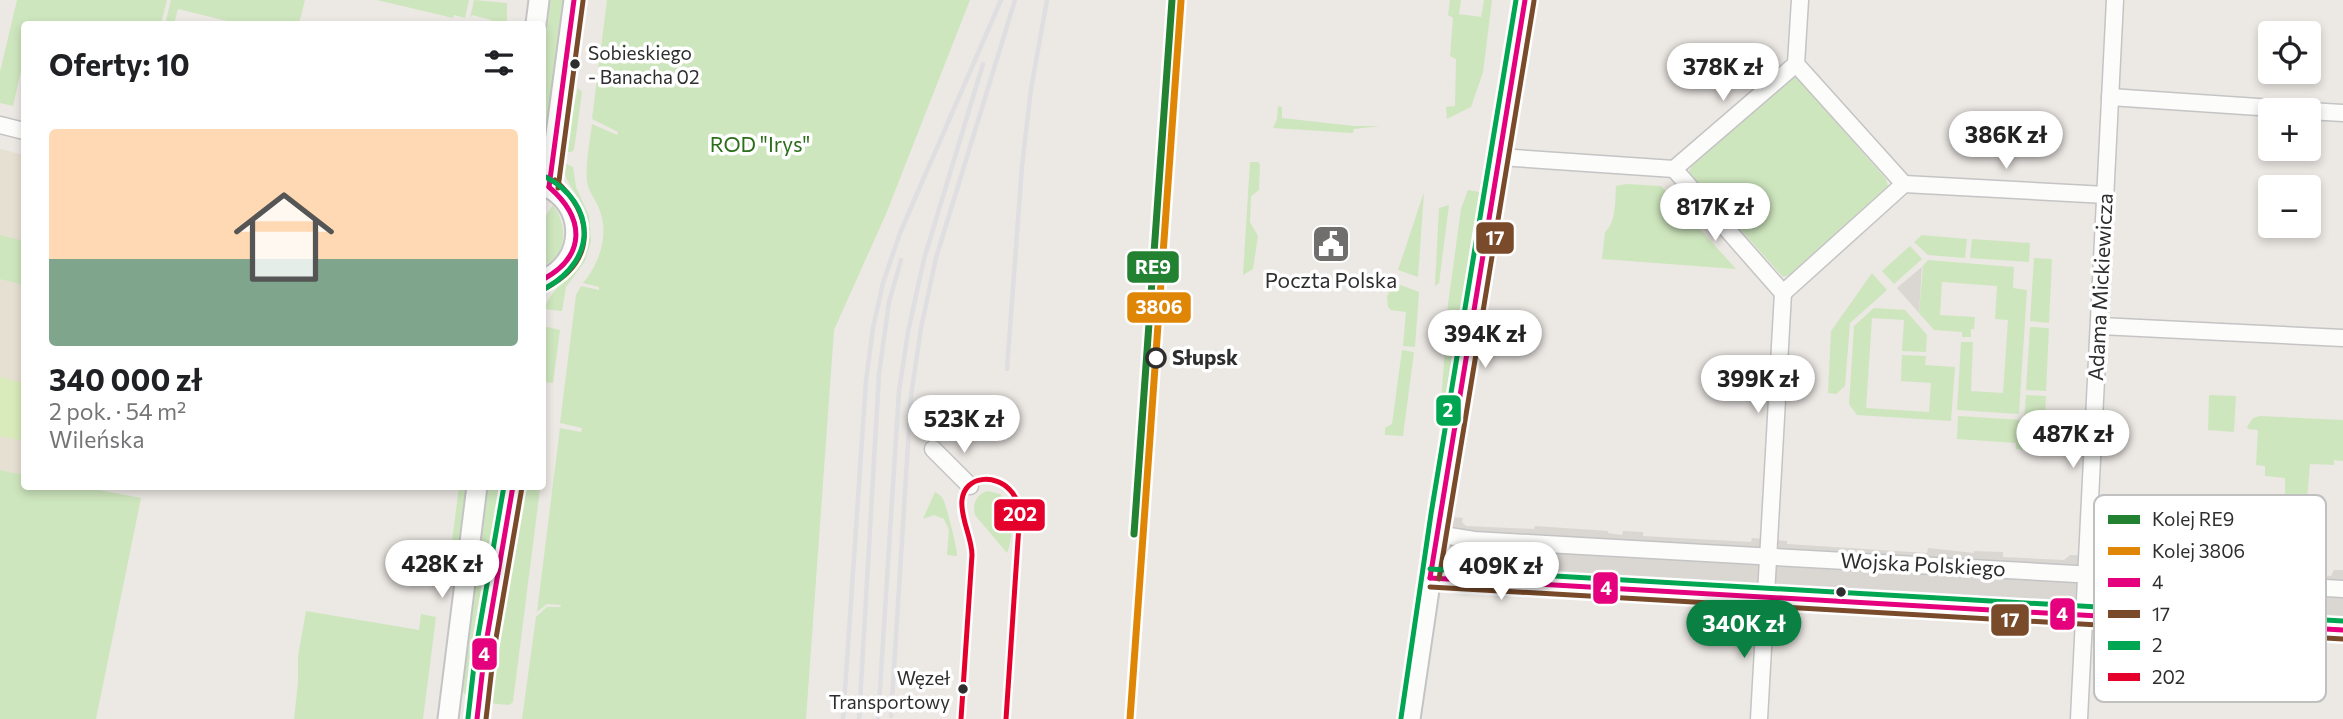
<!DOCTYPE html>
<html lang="pl">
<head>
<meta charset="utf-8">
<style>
  body { margin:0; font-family:Commissioner,sans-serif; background:#f6f6f6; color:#202124; height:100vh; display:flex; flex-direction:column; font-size:26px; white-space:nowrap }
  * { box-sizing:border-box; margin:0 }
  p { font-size:23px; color:#757577 }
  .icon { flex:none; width:38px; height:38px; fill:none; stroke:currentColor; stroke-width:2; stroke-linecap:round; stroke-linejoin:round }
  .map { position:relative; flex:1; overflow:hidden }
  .side { position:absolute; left:21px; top:21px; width:525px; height:469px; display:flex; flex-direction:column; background:#fff; border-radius:7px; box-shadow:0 4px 10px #0003 }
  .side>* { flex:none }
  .buttons { position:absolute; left:2258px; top:21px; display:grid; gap:14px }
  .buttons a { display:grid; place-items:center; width:63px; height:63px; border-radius:7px; background:#fff; box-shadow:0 4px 10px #0003; font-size:35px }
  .price { position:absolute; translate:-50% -60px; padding:0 16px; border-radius:24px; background:#fff; color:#222; font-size:23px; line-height:46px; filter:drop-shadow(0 2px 4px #0008) }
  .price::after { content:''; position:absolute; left:50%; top:42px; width:21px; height:16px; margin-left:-10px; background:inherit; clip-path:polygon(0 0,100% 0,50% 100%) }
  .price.selected { background:#0b8043; color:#fff }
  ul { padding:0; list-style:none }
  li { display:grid; align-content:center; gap:14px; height:371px; padding:0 28px }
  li+li { border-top:2px solid #e0e0e0 }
  li span { display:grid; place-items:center; height:217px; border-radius:7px; color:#555 }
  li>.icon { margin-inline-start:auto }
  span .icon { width:126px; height:126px; fill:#fffc; stroke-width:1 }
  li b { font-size:30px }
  h2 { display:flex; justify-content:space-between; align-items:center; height:84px; padding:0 28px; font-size:30px }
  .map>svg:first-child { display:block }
  .education { fill:#e6e0d3 }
  .green { fill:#cee6be }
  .pitch { fill:#d9eabb }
  .plaza { fill:#dad6d2 }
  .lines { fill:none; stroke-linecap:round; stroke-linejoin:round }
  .minor-casing { stroke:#c5c4c5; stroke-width:19 }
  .tertiary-casing { stroke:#c5c4c5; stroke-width:23 }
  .minor { stroke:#fcfcfb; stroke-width:16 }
  .tertiary { stroke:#fcfcfb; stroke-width:19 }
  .rail { stroke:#dfdfe1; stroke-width:4.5 }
  .bus-1-casing { stroke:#fff; stroke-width:10 }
  .bus-2-casing { stroke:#fff; stroke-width:10 }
  .bus-3-casing { stroke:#fff; stroke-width:10 }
  .bus-4-casing { stroke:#fff; stroke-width:10 }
  .bus-1 { stroke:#e5007d; stroke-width:5 }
  .bus-2 { stroke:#7a4b2a; stroke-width:5 }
  .bus-3 { stroke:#00a651; stroke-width:5 }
  .bus-4 { stroke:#e4002b; stroke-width:5 }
  .rail-1-casing { stroke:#fff; stroke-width:12 }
  .rail-2-casing { stroke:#fff; stroke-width:12 }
  .rail-1 { stroke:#238132; stroke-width:7 }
  .rail-2 { stroke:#e08607; stroke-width:7 }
  .bus-dot { fill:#2e2e2e; stroke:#fff; stroke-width:2.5 }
  .stop-dot { fill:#fff; stroke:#2e2e2e; stroke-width:3.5 }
  .labels { text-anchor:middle; stroke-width:7; stroke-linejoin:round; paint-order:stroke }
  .bus-label { font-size:19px; fill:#2e2e2e; stroke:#fff; text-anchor:start }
  .park-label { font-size:21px; fill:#2c6e1b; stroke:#fff }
  .poi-label { font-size:21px; fill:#2e2e2e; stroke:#fff }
  .street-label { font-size:21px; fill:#2e2e2e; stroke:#fff }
  .stop-label { font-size:21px; font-weight:bold; fill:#2e2e2e; stroke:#fff; text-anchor:start }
  .key { fill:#fff; stroke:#c0c0c0; stroke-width:2 }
  .key-label { font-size:19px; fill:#2e2e2e }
  .line-badge { stroke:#fff; stroke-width:2.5 }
  .badge-label { font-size:19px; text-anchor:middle; font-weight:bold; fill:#fff }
</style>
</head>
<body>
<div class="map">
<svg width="2343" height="719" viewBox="0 0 2343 719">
  <rect width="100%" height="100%" fill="#ece8e4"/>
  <!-- education -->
  <path class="education" d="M0 149 24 155V475L0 470Z"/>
  <!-- green -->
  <g class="green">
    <path d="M17 0H167L161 24H24V58L13 106 0 103V72Z"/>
    <path d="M171 0H305L299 24H227V21L178 9 174 24H165Z"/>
    <path d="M377 0H469L465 18 454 15 453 18Z"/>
    <path d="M474 0 507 3V24H476L477 22 489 24 491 20 472 15 470 18Z"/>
    <path d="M548 0H565L546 150 543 149 542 40Z"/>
    <path d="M607 0H970L886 214 834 330 806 719H522L536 617 547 607H560L561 605 547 604 537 612 560 428 581 432 582 428 560 423 576 295 581 286 599 290V287L583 283C599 264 609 236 600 211 597 202 591 195 588 186 584 170 590 141 592 124L617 135 618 132 592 119Z"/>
    <path d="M1450 0H1461L1459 14 1481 17 1484 0H1492L1483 72 1471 107 1447 119 1446 107 1455 106 1456 59 1450 56 1453 18 1448 15Z"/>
    <path d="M1796 77 1886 179 1888 186 1789 275 1783 277 1689 172 1691 167 1789 79Z"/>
    <path d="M578 88 582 92 574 150 571 152H563Z"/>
    <path d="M1278 106 1282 107V118L1354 126H1380L1354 129 1353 133 1273 128 1277 119Z"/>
    <path d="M563 162 573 167 576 187 589 216 591 241 585 261 566 287 562 311 544 309C552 287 573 276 582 256 589 240 588 217 580 202 573 188 563 179 563 162Z"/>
    <path d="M1250 162H1258L1260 165 1259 190 1251 196 1250 222 1258 236 1253 269 1243 275Z"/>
    <path d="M1626 184 1661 186 1736 269 1602 259 1605 232C1616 223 1615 201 1616 186Z"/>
    <path d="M1468 190 1480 192 1481 195 1452 365 1440 418 1448 304 1461 209Z"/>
    <path d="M1424 192 1418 277 1398 270Z"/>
    <path d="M553 205C568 225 568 255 543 266V220Z"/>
    <path d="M1449 205 1439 283 1435 286 1439 208Z"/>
    <path d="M0 235 24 241V285L0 279Z"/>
    <path d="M1922 235 1967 239 1965 258 1928 255 1914 242Z"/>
    <path d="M1972 239 2030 243 2029 262 1970 258Z"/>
    <path d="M1910 246 1922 259 1894 284 1882 271Z"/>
    <path d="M2034 258 2052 259 2049 323 2030 321Z"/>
    <path d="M1928 260 2014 267 2013 288 2027 290 2019 414 1957 410 1961 342H1973L1971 391 2003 393 2008 320 1995 319 1997 286 1942 282 1940 315 1975 317 1974 329H1971V337H1962V332L1934 330 1919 313 1923 266Z"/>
    <path d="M1872 273 1887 290 1850 323 1845 386 1836 394 1828 393 1831 331Z"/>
    <path d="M1393 282 1419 292 1415 347 1403 346 1406 312 1391 310 1388 307 1387 297Z"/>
    <path d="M1874 308 1905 310 1927 335 1926 352 1902 351 1904 320 1872 318 1866 408 1929 412 1931 383 1901 381 1902 355 1926 356 1925 365 1955 367 1951 421 1857 415 1849 404 1854 326Z"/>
    <path d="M543 326 560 330 553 383 543 382Z"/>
    <path d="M2030 327 2049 328 2046 391 2026 390Z"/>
    <path d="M1402 350 1414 352 1403 436 1385 435V428L1392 424Z"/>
    <path d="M2026 395 2046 396 2044 436H2039V451L2016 449V443L1957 439 1958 416 2024 420Z"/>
    <path d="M2209 395 2236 396 2234 432 2208 430Z"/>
    <path d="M2260 416 2343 420V461L2334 460V465L2310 464 2306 512 2285 509V478L2265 476V466L2256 465 2258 430 2248 429 2247 427 2253 418Z"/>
    <path d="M0 470 24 475V486L84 487 141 498 96 719H0Z"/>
    <path d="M459 487H468C465 514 466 568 446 587Z"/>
    <path d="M486 487H503L470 700 460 688Z"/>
    <path d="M532 488 540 489 513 702 509 705 487 703 521 492Z"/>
    <path d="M987 491 1000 494C1014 508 1014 535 1007 553L975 515C972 504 976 495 987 491Z"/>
    <path d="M935 492C939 495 940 494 943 499 946 504 958 551 957 556L947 555 949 530 944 519 934 515 923 519Z"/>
    <path d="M306 611 419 630 421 614 436 617 423 719H294L298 683V656Z"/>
  </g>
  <!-- pitch -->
  <path class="pitch" d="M0 377 24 383V441L0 436Z"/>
  <!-- plaza -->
  <g class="plaza">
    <path d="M1923 266H1922L1919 313 1897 288Z"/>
    <path d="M1450 517 1463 518 1462 522 1466 526 1534 529 1535 526 1608 531V533L1622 535 1623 531 1643 532V536L1751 542 1752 538 1787 541V544L1927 553 1928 548 1974 553V551L2003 552V557L2064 560 2070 555 2103 556 2109 563 2209 569 2302 573V568H2305L2319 569 2322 575 2331 576 2334 570H2343V622L1465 571 1455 565 1447 552Z"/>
  </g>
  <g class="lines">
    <defs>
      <g id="minor">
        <path d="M1796 64 1904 184"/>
        <path d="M1796 64 1800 0"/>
        <path d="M2110 97 2304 110"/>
        <path d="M2308 111 2343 113"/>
        <path d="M0 125 24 131"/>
        <path d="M1499 157 1674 169"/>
        <path d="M1674 169 1783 293"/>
        <path d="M1674 169 1796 64"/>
        <path d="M1904 184 2106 195"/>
        <path d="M1783 293 1904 184"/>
        <path d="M2100 326 2343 338"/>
        <path d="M933 449 970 486"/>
        <path d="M1437 534 1474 540 2343 589"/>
        <path d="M1759 719 1783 293"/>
        <path d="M2079 719 2115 0"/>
      </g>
      <g id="tertiary">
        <path d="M536 24 539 0"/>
        <path d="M542 185C587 201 587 263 542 280"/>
        <path d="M549 187 574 0"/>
        <path d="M1430 578 2343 630"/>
        <path d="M448 719 477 486"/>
        <path d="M477 719 485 649 513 486"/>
        <path d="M1410 719 1440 515 1525 0"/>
      </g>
    </defs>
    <!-- minor casing -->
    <use href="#minor" class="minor-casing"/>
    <!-- tertiary casing -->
    <use href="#tertiary" class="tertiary-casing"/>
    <!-- minor -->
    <use href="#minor" class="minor"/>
    <!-- tertiary -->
    <use href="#tertiary" class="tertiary"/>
    <!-- rail -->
    <g class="rail">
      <path d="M1007 369 1022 166 1031 89 1047 0"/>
      <path d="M891 716 911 396 921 328 936 258 1015 0"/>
      <path d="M843 719 866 381 873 328 883 283 900 233 1001 0"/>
      <path d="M859 719 879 374 889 302 901 260"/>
      <path d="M878 719 899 391 908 332 924 259 983 64"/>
    </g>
    <defs>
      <g id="bus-1">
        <path d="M549 187 574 0"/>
        <path d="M542 280C587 256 585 218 549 187"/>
        <path d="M1430 578 2343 630"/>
        <path d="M1430 578 1525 0"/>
        <path d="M477 719 485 649 513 486"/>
      </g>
      <g id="bus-2">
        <path d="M558 188 583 1"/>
        <path d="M546 288C596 261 595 216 555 180"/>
        <path d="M1439 579 1534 1"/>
        <path d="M1430 587 2343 639"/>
        <path d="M486 719 494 650 522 487"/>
      </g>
      <g id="bus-3">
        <path d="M546 177C597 205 597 259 546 288"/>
        <path d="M1430 569 2343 621"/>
        <path d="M468 718 476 648 504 486"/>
        <path d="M1401 718 1431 514 1516 0"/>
      </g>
      <path id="bus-4" d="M961 719 972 555C972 537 960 518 962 500 965 475 996 474 1010 490 1016 496 1018 503 1020 510L1006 719"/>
    </defs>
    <!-- bus-1 casing -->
    <use href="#bus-1" class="bus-1-casing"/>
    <!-- bus-2 casing -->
    <use href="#bus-2" class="bus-2-casing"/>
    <!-- bus-3 casing -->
    <use href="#bus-3" class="bus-3-casing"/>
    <!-- bus-4 casing -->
    <use href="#bus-4" class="bus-4-casing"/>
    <!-- bus-1 -->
    <use href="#bus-1" class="bus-1"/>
    <!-- bus-2 -->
    <use href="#bus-2" class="bus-2"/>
    <!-- bus-3 -->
    <use href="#bus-3" class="bus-3"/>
    <!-- bus-4 -->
    <use href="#bus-4" class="bus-4"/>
    <defs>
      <path id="rail-1" d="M1134 534 1172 0"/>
      <path id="rail-2" d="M1130 719 1181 1"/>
    </defs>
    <!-- rail-1 casing -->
    <use href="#rail-1" class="rail-1-casing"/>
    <!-- rail-2 casing -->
    <use href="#rail-2" class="rail-2-casing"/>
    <!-- rail-1 -->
    <use href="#rail-1" class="rail-1"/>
    <!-- rail-2 -->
    <use href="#rail-2" class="rail-2"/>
  </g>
  <!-- icons -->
  <defs>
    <symbol id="civic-square" viewBox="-11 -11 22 22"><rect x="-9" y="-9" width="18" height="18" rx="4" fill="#706f6e" stroke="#fff"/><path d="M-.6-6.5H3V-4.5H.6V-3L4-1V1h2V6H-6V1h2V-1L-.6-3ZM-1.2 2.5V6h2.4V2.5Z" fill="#fff"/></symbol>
  </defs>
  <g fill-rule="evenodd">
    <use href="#civic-square" x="1309" y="222" width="44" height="44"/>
  </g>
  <!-- markers -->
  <g class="bus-dot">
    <circle cx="575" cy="64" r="6"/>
    <circle cx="1841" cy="592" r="6"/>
    <circle cx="963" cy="689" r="6"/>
  </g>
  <circle class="stop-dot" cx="1156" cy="358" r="9"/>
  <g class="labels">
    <!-- bus labels -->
    <g class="bus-label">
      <text x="588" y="60">Sobieskiego<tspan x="588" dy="24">- Banacha 02</tspan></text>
      <text x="950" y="685" text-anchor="end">Węzeł<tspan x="950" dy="24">Transportowy</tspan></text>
    </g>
    <!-- park labels -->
    <g class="park-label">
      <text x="760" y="152">ROD "Irys"</text>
    </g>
    <!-- poi labels -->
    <g class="poi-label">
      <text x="1331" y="288">Poczta Polska</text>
    </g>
    <!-- street labels -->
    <g class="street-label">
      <text transform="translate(2101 287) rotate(-87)" y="7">Adama Mickiewicza</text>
      <text transform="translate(1923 565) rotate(3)" y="7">Wojska Polskiego</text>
    </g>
    <!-- stop labels -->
    <g class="stop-label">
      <text x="1172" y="365">Słupsk</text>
    </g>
  </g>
  <!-- legend -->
  <rect x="2094" y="495" width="232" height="207" rx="10" class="key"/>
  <rect x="2108" y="515" width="32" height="9" fill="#238132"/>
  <rect x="2108" y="547" width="32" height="8" fill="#e08607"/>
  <rect x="2108" y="578" width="32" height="9" fill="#e5007d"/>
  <rect x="2108" y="610" width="32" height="8" fill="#7a4b2a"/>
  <rect x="2108" y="641" width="32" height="9" fill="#00a651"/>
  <rect x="2108" y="673" width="32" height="8" fill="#e4002b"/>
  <g class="key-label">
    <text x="2152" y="526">Kolej RE9</text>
    <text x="2152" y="558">Kolej 3806</text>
    <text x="2152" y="589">4</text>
    <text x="2152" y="621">17</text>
    <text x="2152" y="652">2</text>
    <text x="2152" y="684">202</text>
  </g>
  <g class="line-badge">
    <rect x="1475" y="221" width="40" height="34" rx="7" fill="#7a4b2a"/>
    <rect x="1126" y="250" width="54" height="34" rx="7" fill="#238132"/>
    <rect x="1126" y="291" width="66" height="33" rx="7" fill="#e08607"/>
    <rect x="1435" y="394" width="27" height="33" rx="7" fill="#00a651"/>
    <rect x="993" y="498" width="53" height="34" rx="7" fill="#e4002b"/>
    <rect x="1592" y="571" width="27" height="34" rx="7" fill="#e5007d"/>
    <rect x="2049" y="597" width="27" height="34" rx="7" fill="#e5007d"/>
    <rect x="1990" y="603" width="40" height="34" rx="7" fill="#7a4b2a"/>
    <rect x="471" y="637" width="27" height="34" rx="7" fill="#e5007d"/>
  </g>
  <g class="badge-label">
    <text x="1495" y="245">17</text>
    <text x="1153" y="274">RE9</text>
    <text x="1159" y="314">3806</text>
    <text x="1448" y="417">2</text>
    <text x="1020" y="521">202</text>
    <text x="1606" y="595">4</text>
    <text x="2062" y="621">4</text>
    <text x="2010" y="627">17</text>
    <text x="484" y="661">4</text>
  </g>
</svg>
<div class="buttons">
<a><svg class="icon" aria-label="locate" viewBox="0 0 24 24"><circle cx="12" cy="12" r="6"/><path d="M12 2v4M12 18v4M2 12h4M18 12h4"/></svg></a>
<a>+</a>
<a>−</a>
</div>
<b class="price" style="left:1723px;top:103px">378K zł</b>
<b class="price" style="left:2006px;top:171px">386K zł</b>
<b class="price" style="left:1715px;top:243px">817K zł</b>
<b class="price" style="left:1485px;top:370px">394K zł</b>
<b class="price" style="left:1758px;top:415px">399K zł</b>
<b class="price" style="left:964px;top:455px">523K zł</b>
<b class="price" style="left:2073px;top:470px">487K zł</b>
<b class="price" style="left:442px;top:600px">428K zł</b>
<b class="price" style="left:1501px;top:602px">409K zł</b>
<b class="price selected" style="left:1744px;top:660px">340K zł</b>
<section class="side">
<h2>Oferty: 10<svg class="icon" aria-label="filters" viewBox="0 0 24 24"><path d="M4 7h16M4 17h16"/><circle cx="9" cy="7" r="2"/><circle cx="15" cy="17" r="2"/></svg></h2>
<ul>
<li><span style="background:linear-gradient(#ffd9b3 60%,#7fa58c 0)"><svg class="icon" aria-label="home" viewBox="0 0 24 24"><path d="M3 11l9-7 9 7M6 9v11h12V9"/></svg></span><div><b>340 000 zł</b><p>2 pok. · 54 m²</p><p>Wileńska</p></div></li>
</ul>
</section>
</div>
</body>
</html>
